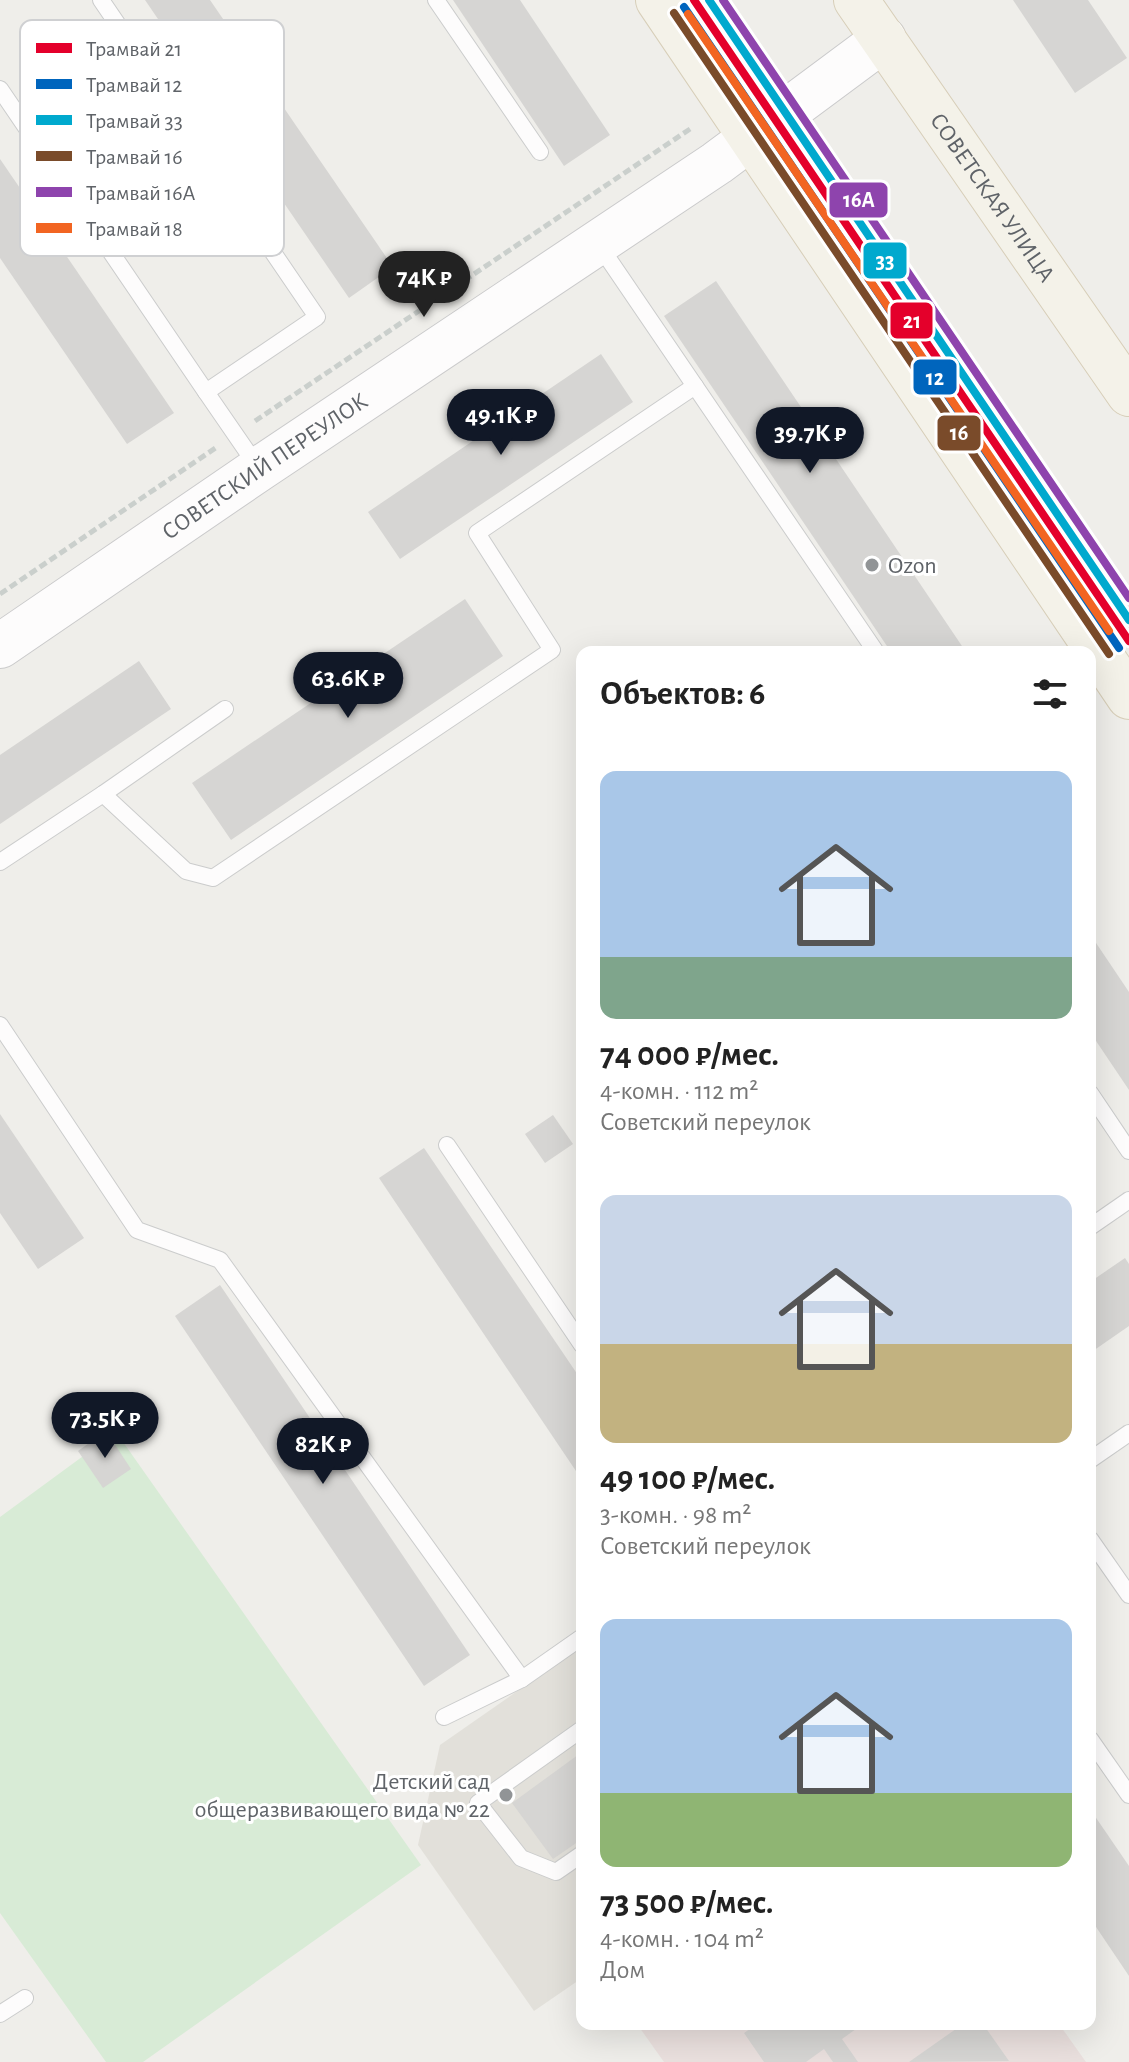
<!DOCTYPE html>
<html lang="ru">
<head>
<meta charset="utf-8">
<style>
  body { margin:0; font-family:"Alegreya Sans",sans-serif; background:#f6f6f6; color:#222; height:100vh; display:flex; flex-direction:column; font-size:30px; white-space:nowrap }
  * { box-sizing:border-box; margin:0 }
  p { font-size:26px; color:#767676 }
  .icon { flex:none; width:44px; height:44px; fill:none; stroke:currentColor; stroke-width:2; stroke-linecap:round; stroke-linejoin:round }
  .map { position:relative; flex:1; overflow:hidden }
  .panel { position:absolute; left:576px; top:646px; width:520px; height:1384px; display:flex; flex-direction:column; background:#fff; border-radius:16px; box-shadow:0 8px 32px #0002 }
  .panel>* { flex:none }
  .price { position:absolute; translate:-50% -68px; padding:0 18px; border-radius:28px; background:#111827; color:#fff; font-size:26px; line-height:52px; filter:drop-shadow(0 2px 4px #0008) }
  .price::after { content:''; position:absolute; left:50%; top:48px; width:24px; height:18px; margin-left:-12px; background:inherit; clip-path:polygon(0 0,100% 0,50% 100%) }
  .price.active { background:#222; color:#fff }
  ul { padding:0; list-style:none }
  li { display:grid; align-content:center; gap:16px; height:424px; padding:0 24px }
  li span { display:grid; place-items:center; height:248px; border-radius:16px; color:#555 }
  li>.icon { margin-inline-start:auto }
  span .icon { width:144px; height:144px; fill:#fffc; stroke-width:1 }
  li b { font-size:34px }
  h2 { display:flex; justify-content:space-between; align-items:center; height:96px; padding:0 24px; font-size:34px }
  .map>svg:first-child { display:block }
  .education { fill:#e2e0da }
  .medical { fill:#eae0de }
  .green { fill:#d8ebd6 }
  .building { fill:#d6d5d3 }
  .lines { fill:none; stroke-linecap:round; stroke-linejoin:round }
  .lane-casing { stroke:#cbcccc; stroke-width:18 }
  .secondary-casing { stroke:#cacacb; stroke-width:46 }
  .primary-casing { stroke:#d7ceb8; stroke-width:46 }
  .path { stroke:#cacfcc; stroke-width:5; stroke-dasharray:8 4; stroke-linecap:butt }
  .lane { stroke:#fdfcfc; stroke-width:16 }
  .secondary { stroke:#fdfcfc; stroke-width:44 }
  .primary { stroke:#f4f2e9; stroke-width:44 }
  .tram-1-casing { stroke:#fff; stroke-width:14 }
  .tram-2-casing { stroke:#fff; stroke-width:14 }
  .tram-3-casing { stroke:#fff; stroke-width:14 }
  .tram-4-casing { stroke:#fff; stroke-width:14 }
  .tram-5-casing { stroke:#fff; stroke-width:14 }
  .tram-6-casing { stroke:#fff; stroke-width:14 }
  .tram-1 { stroke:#e4002b; stroke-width:8 }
  .tram-2 { stroke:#0065bd; stroke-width:8 }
  .tram-3 { stroke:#00a9ce; stroke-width:8 }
  .tram-4 { stroke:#7a4b2a; stroke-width:8 }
  .tram-5 { stroke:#8e44ad; stroke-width:8 }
  .tram-6 { stroke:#f26522; stroke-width:8 }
  .poi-dot { fill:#919496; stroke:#fff; stroke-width:3 }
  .labels { text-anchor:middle; stroke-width:6; stroke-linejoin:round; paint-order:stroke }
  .street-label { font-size:24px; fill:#5f6368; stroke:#fff }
  .poi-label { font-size:24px; fill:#5f6368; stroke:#fff; text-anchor:start }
  .key { fill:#fff; stroke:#cfd0d2; stroke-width:2 }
  .key-label { font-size:22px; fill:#5f6368 }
  .line-badge { stroke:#fff; stroke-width:3 }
  .badge-label { font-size:22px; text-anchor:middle; font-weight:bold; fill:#fff }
</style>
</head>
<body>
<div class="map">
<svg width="1129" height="2062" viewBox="0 0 1129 2062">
  <rect width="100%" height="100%" fill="#efeeea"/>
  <!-- education -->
  <path class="education" d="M582 1646V1978L534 2011 418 1845 440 1745Z"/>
  <!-- medical -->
  <path class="medical" d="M637 2024H1059L1086 2062H664Z"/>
  <!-- green -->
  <path class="green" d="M116 1432 421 1865 143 2062H106L0 1913V1517Z"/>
  <!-- building -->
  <g class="building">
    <path d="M145 0H210L393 267 349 298Z"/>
    <path d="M453 0H520L610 135 564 166Z"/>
    <path d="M1013 0H1088L1127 58 1075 93Z"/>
    <path d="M0 159 174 413 127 444 0 258Z"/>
    <path d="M716 281 966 652H891L664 316Z"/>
    <path d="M601 354 633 402 400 559 368 512Z"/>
    <path d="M465 599 503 656 231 840 192 783Z"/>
    <path d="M139 661 171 709 0 824V755Z"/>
    <path d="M1090 934 1129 992V1090L1090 1032Z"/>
    <path d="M0 1114 84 1238 38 1269 0 1213Z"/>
    <path d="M553 1115 573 1144 545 1163 525 1134Z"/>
    <path d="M424 1148 582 1381V1480L379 1178Z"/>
    <path d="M1125 1258 1129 1264V1326L1090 1353V1282Z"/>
    <path d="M220 1285 470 1655 424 1686 175 1316Z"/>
    <path d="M106 1431 131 1469 103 1488 78 1451Z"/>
    <path d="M582 1752V1839L553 1859 512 1803Z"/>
    <path d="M1090 1809 1129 1866V1976L1090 1918Z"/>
    <path d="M757 2024H863L842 2039 858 2062H833L824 2049 806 2062H764L744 2033Z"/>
    <path d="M963 2024H983L1009 2061 909 2062Z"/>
  </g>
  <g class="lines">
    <defs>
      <g id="lane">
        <path d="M101 0 317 317 206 392 259 469"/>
        <path d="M436 0 540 152"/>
        <path d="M0 89 206 392"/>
        <path d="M599 245 876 652"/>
        <path d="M103 794 186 871 213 878 552 650 477 533 695 386"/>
        <path d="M0 862 103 794 225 709"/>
        <path d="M0 1025 137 1230 220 1260 522 1679"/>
        <path d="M1090 1093 1129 1151"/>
        <path d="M447 1145 582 1345"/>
        <path d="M1090 1227 1129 1200"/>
        <path d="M1090 1460 1129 1433"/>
        <path d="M1090 1539 1129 1595"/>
        <path d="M444 1717 522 1679 582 1637"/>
        <path d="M582 1729 478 1803 521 1858 556 1872 582 1854"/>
        <path d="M1090 1739 1129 1795"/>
        <path d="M0 2014 25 1998"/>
      </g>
      <g id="secondary">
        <path id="s1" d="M0 646 259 469 717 163 884 39"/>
      </g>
      <g id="primary">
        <path d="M658 0 1129 697"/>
        <path id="s2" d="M856 0 1129 394"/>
      </g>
    </defs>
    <!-- lane casing -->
    <use href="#lane" class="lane-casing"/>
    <!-- secondary casing -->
    <use href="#secondary" class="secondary-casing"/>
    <!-- primary casing -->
    <use href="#primary" class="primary-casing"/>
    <!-- path -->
    <g class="path">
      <path d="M255 421 693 127"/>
      <path d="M0 594 217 447"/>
    </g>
    <!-- lane -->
    <use href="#lane" class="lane"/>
    <!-- secondary -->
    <use href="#secondary" class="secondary"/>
    <!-- primary -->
    <use href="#primary" class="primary"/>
    <defs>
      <path id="tram-1" d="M694 0 1129 641"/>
      <path id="tram-2" d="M684 7 1119 648"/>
      <path id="tram-3" d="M709 0 1129 620"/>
      <path id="tram-4" d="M674 13 1109 654"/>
      <path id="tram-5" d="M723 0 1129 598"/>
      <path id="tram-6" d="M688 14 1109 631"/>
    </defs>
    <!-- tram-1 casing -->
    <use href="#tram-1" class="tram-1-casing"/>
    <!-- tram-2 casing -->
    <use href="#tram-2" class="tram-2-casing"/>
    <!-- tram-3 casing -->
    <use href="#tram-3" class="tram-3-casing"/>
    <!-- tram-4 casing -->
    <use href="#tram-4" class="tram-4-casing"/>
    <!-- tram-5 casing -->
    <use href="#tram-5" class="tram-5-casing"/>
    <!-- tram-6 casing -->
    <use href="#tram-6" class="tram-6-casing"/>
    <!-- tram-1 -->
    <use href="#tram-1" class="tram-1"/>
    <!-- tram-2 -->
    <use href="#tram-2" class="tram-2"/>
    <!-- tram-3 -->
    <use href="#tram-3" class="tram-3"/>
    <!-- tram-4 -->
    <use href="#tram-4" class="tram-4"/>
    <!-- tram-5 -->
    <use href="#tram-5" class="tram-5"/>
    <!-- tram-6 -->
    <use href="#tram-6" class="tram-6"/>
  </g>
  <!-- markers -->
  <g class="poi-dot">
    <circle cx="872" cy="565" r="8"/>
    <circle cx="506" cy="1795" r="8"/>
  </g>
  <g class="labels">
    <!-- street labels -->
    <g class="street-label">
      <text dy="8" stroke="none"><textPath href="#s2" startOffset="240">СОВЕТСКАЯ УЛИЦА</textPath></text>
      <text dy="8" stroke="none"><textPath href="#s1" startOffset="320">СОВЕТСКИЙ ПЕРЕУЛОК</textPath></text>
    </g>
    <!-- poi labels -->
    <g class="poi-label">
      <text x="888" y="573">Ozon</text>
      <text x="490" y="1789" text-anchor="end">Детский сад<tspan x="490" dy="28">общеразвивающего вида № 22</tspan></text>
    </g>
  </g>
  <!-- legend -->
  <rect x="20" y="20" width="264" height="236" rx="12" class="key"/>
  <rect x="36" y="43" width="36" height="10" fill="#e4002b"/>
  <rect x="36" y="79" width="36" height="10" fill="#0065bd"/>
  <rect x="36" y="115" width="36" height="10" fill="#00a9ce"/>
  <rect x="36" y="151" width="36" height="10" fill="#7a4b2a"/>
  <rect x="36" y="187" width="36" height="10" fill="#8e44ad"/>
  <rect x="36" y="223" width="36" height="10" fill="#f26522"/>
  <g class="key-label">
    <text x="86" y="56">Трамвай 21</text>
    <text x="86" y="92">Трамвай 12</text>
    <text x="86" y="128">Трамвай 33</text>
    <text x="86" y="164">Трамвай 16</text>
    <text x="86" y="200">Трамвай 16А</text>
    <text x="86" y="236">Трамвай 18</text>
  </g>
  <g class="line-badge">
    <rect x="828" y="181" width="61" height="38" rx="8" fill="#8e44ad"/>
    <rect x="862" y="241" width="46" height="39" rx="8" fill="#00a9ce"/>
    <rect x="889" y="301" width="45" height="39" rx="8" fill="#e4002b"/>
    <rect x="912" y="358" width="46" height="38" rx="8" fill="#0065bd"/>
    <rect x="936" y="414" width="46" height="38" rx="8" fill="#7a4b2a"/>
  </g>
  <g class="badge-label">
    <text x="859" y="207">16А</text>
    <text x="885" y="268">33</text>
    <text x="912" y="328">21</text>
    <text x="935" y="385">12</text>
    <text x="959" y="440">16</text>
  </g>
</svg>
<b class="price active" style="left:424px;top:319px">74K ₽</b>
<b class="price" style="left:501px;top:457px">49.1K ₽</b>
<b class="price" style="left:810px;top:475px">39.7K ₽</b>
<b class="price" style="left:348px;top:720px">63.6K ₽</b>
<b class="price" style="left:105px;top:1460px">73.5K ₽</b>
<b class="price" style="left:323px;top:1486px">82K ₽</b>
<section class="panel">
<h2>Объектов: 6<svg class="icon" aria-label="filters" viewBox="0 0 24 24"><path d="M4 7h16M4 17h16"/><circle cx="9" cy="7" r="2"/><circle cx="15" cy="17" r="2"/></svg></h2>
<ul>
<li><span style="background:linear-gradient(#a9c7e8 75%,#7fa58c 0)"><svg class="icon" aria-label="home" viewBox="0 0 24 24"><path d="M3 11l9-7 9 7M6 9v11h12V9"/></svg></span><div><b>74 000 ₽/мес.</b><p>4-комн. · 112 m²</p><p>Советский переулок</p></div></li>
<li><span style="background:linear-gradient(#c9d6e8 60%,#c2b280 0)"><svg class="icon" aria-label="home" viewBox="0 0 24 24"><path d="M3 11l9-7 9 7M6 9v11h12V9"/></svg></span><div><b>49 100 ₽/мес.</b><p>3-комн. · 98 m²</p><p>Советский переулок</p></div></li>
<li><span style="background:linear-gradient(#a9c7e8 70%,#8fb573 0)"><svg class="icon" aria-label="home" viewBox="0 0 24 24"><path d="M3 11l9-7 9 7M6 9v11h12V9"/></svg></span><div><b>73 500 ₽/мес.</b><p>4-комн. · 104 m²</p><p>Дом</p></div></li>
</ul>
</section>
</div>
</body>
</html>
